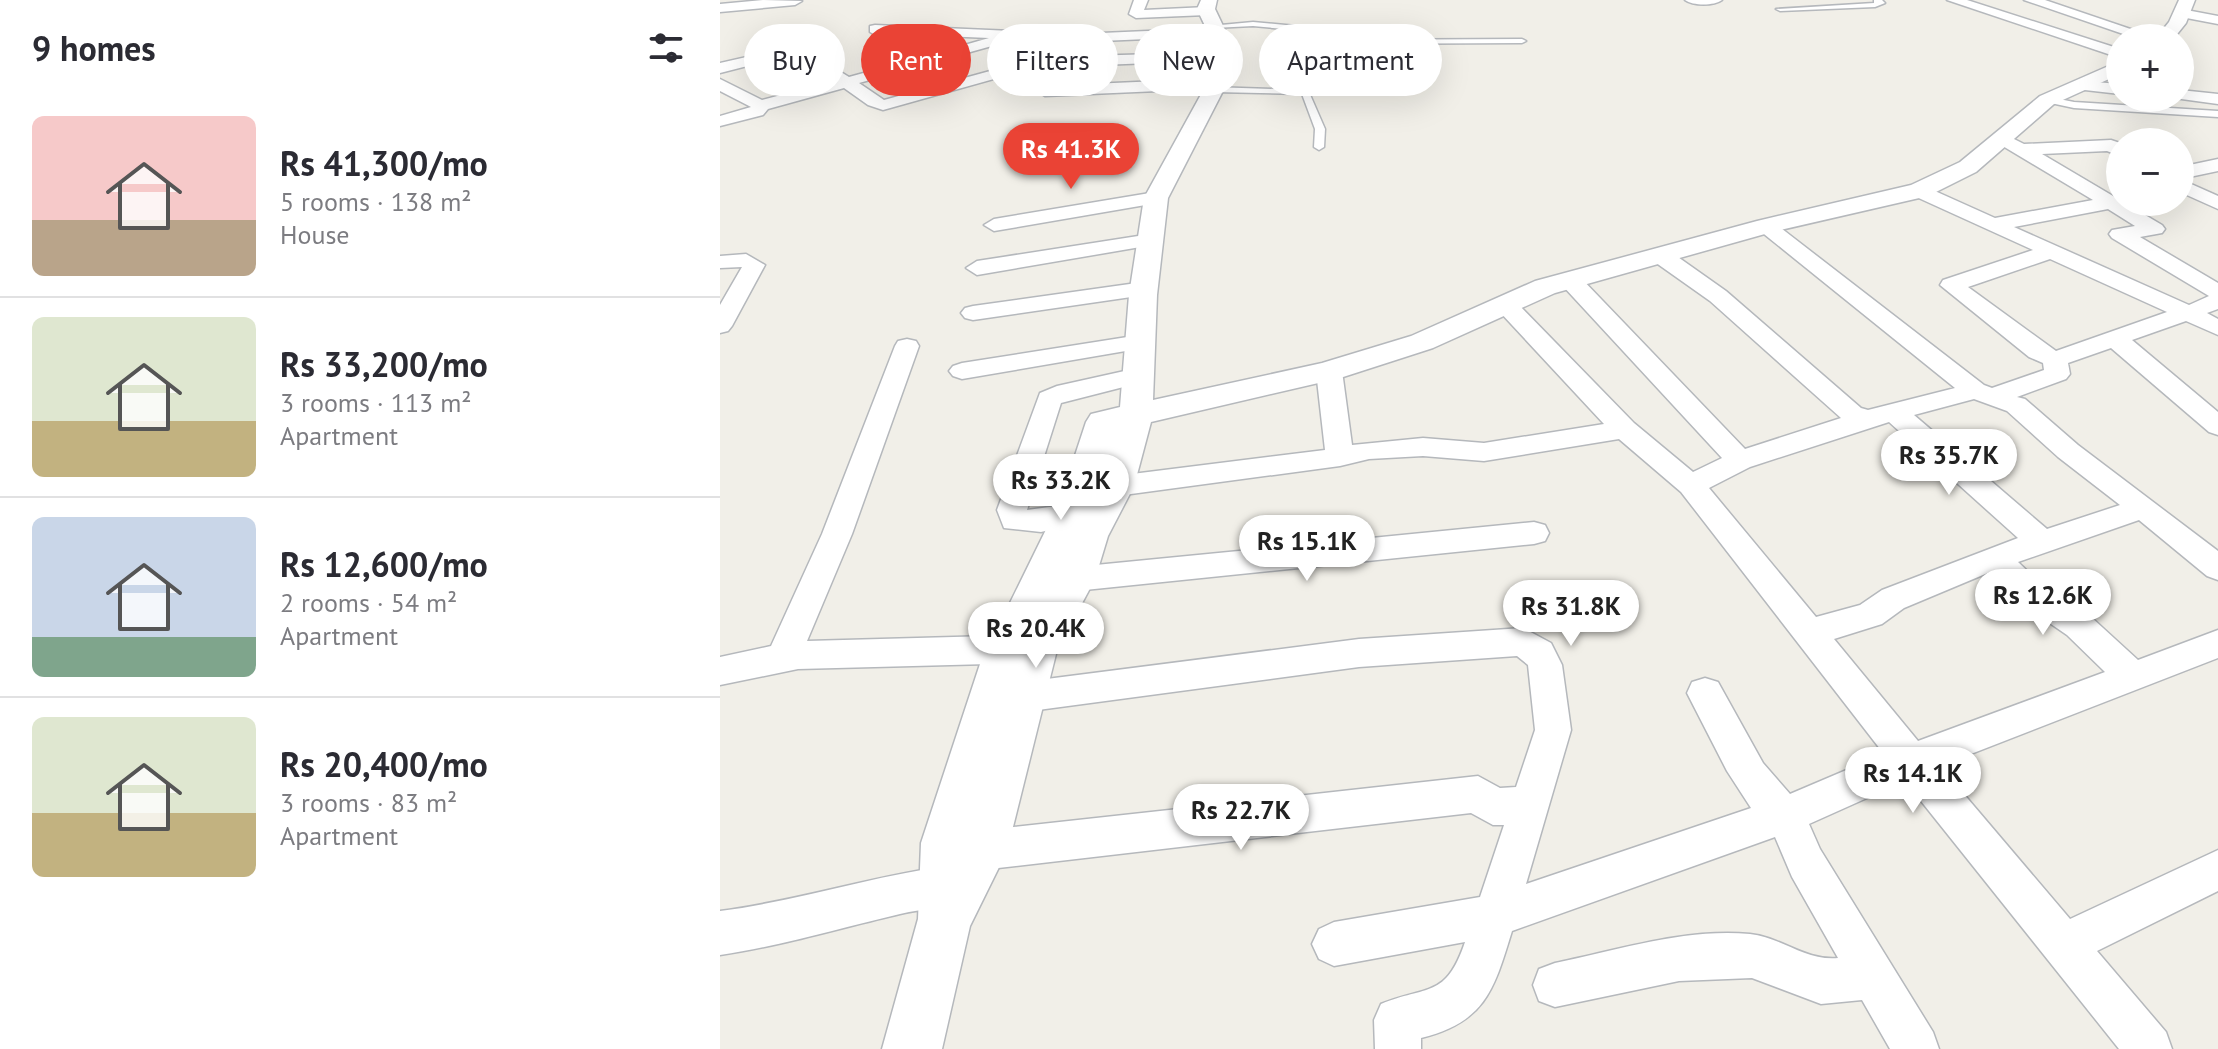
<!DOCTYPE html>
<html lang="en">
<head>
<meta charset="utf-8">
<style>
  body { margin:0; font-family:"PT Sans",sans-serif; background:#f2f2f3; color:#2b2b33; height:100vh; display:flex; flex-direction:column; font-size:30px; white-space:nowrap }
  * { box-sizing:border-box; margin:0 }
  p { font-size:26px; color:#7c7c81 }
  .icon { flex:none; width:44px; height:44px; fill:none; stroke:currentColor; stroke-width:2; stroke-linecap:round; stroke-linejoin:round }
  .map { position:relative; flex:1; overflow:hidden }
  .panel { display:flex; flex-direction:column; background:#fff; width:720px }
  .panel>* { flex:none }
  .banner { position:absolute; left:24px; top:24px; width:760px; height:72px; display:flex; gap:16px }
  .buttons { position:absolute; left:1386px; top:24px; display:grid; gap:16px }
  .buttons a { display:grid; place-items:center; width:88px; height:88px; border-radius:50%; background:#fff; box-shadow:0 8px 32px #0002; font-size:40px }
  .price { position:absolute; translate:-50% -68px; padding:0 18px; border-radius:28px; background:#fff; color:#222; font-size:26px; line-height:52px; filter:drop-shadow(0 2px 4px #0008) }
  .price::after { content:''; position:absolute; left:50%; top:48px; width:24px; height:18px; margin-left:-12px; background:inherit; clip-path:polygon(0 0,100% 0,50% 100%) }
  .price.active { background:#ea4335; color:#fff }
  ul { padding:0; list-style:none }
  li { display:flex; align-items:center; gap:24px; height:200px; padding:0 32px }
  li+li { border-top:2px solid #e1e1e2 }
  li span { display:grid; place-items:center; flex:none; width:224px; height:160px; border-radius:12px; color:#555 }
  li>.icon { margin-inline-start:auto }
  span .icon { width:96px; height:96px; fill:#fffc; stroke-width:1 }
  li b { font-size:34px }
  h2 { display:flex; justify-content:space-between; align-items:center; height:96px; padding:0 32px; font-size:34px }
  .pill { padding:0 28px; border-radius:36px; background:#fff; box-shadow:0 8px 32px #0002; font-size:28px; line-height:72px }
  .pill.active { background:#ea4335; color:#fff }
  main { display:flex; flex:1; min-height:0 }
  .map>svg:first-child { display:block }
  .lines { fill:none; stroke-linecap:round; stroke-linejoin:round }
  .service-casing { stroke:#b5b8bc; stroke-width:3 }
  .minor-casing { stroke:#b5b8bc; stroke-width:3 }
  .tertiary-casing { stroke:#b5b8bc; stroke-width:3 }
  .service { fill:#fff; fill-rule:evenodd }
  .minor { fill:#fff; fill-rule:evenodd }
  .tertiary { fill:#fff; fill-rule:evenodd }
</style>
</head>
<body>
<main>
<section class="panel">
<h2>9 homes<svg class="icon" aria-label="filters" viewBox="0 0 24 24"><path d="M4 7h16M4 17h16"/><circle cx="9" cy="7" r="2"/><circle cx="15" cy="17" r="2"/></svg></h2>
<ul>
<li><span style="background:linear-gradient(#f6c9c9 65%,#b9a48a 0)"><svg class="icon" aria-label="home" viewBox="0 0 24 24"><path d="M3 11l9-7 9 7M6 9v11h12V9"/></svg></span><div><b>Rs 41,300/mo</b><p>5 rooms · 138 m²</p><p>House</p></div></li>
<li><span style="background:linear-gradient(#dfe7d0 65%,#c2b280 0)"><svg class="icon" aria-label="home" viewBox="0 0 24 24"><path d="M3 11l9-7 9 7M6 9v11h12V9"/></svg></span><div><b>Rs 33,200/mo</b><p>3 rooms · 113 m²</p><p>Apartment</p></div></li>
<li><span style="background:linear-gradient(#c9d6e8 75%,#7fa58c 0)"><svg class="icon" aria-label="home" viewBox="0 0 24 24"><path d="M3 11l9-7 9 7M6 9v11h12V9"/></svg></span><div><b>Rs 12,600/mo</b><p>2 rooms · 54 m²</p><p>Apartment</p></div></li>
<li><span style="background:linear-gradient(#dfe7d0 60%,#c2b280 0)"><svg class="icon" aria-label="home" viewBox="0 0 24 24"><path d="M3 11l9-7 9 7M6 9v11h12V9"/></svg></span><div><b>Rs 20,400/mo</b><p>3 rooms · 83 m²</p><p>Apartment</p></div></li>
</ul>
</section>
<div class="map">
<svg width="1498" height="1049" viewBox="0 0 1498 1049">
  <rect width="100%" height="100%" fill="#f1efe8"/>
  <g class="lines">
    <defs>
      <g id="service">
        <path d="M1154 0H1162L1165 3 1155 7 1060 11 1056 9 1154 3Z"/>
        <path d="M533 22 597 28 607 39 613 40 802 39 806 41 802 43 613 44 602 43 595 32 533 26 494 28 490 26Z"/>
        <path d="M491 87 588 90 605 129 604 147 599 150 594 147 595 129 582 94 494 92 490 89Z"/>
        <path d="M1329 97 1354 102 1498 111V117L1354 108 1326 102 1325 100Z"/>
      </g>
      <g id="minor">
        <path d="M43 0 82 1 75 5 0 12V4Z"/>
        <path d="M414 0H428L424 10 487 7 494 11 487 15 416 18 409 14Z"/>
        <path d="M965 0H1002C994 6 973 6 965 0Z"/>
        <path d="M1227 0H1247L1400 49V58Z"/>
        <path d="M1304 0H1325L1437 38H1415Z"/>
        <path d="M1461 9 1498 16V24L1456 16V10Z"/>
        <path d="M155 25 358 34 497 28 504 32 497 36 358 42 297 39 139 83 164 100 292 65 331 57 505 52 512 56 505 60 331 67 299 72 163 110 148 105 124 88 48 109 43 115 0 126V116L31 107 0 91V79L42 100 114 81 70 55 0 73V63L70 47 85 50 129 77 198 58 150 32V26ZM176 34 269 38 213 54Z"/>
        <path d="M439 81 494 84 502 89 494 94 439 91 325 96 317 91 325 86Z"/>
        <path d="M1362 81 1400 84V94L1356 89 1354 86Z"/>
        <path d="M1460 90 1498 94V104L1454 98H1460Z"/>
        <path d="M1282 133 1304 144 1391 140 1400 143V156L1387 151 1322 154 1442 225 1445 229 1442 233 1420 237 1498 283V309L1487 313 1498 319V335L1466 321 1412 340 1498 412V435L1489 432 1391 348 1348 363 1350 374 1346 379 1297 397 1305 399 1358 445 1498 551V580L1487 576 1419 520 1298 562 1321 584 1371 617 1418 660 1498 630V658L1220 766 1350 919 1498 850V891L1377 951 1446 1032 1452 1049H1399L1185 781 1089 824 1100 849 1213 1032 1219 1049H1170L1142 1000 1101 1004 1032 978 959 981 835 1007 819 1001 813 985 819 969 835 963C898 950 965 928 1030 934 1061 937 1085 961 1118 958L1072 877 1055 837 792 931C774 989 766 1022 701 1038V1049H655L654 1020 661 1004C707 985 726 999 745 942L614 966 599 959 592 944 599 929 614 922 760 897 784 825H773L751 813 252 871 258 885 252 900C229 909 204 908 180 914 120 928 61 946 0 955V911C79 901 155 875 234 865L229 852 235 838 249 832 758 776 780 788 796 787 815 730 808 665 797 656 639 667 303 712 290 708 285 697 290 686 303 682 639 639 803 628 831 643 842 665 851 730 806 884 1031 808 1007 771 967 693 972 682 985 678 998 682 1043 763 1070 794 1164 754 961 492 899 439 764 461 703 456 649 459 620 466 396 496 386 493 382 486 386 479 396 476 605 450 596 371 600 366H618L622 371 632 445 703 438 764 443 884 424 778 310 775 305 778 300H794L914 423 973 472 1002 458 842 285 839 280 842 275H858L1025 449 1121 418 990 301 932 260 929 255 932 250H948L1006 291 1141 408 1148 410 1235 388 1039 230 1036 226 1046 220 1053 222 1264 385 1272 388 1324 370 1323 363 1309 357 1220 285 1223 280 1313 250 1192 195 1189 191 1192 187H1206L1275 218 1373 200 1276 142 1273 138ZM1388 209 1415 226 1392 230 1389 234 1392 238 1489 296 1469 305 1294 227ZM1330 259 1447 312 1336 351 1248 287ZM1254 399 1287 411 1338 457 1400 505 1327 529 1194 415ZM1169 422 1298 538 1162 590 1140 605 1096 617 989 488 1030 467ZM1270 572 1299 602 1347 635 1385 672 1198 741 1114 639 1162 624 1184 608Z"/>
        <path d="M1498 159V171L1460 179V167Z"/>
        <path d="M1460 179 1498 196V209L1460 192Z"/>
        <path d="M436 192 443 194 446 198 443 202 274 231 264 225 274 219Z"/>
        <path d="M431 234 438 236 441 240 438 244 257 275 246 268 257 261Z"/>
        <path d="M26 254 45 265 12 326 8 331 0 333V305L22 267 0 268V256Z"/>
        <path d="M424 282 432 284 435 289 432 294 253 320 245 318 241 313 245 308 253 306Z"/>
        <path d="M420 335 429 337 432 342 429 347 242 379 233 376 229 371 233 366 242 363Z"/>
        <path d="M187 339 196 341 199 346 132 534 87 641 308 635 320 639 325 649 320 659 308 663 78 669 0 685V657L51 646 102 534 175 346 178 341Z"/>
        <path d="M418 368 427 371 431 376 427 381 341 403 307 510 352 504 362 508 367 515 362 522 321 532 284 528 277 510 320 393 337 386Z"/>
        <path d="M814 522 825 525 829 533 825 541 814 544 355 591 344 588 339 579 344 570 355 567Z"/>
      </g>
      <g id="tertiary">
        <path d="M481 0H497L495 9 514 49 504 89 448 198 437 295 433 400 602 363 691 336 815 281 1037 221 1191 185 1240 162 1320 96 1400 61V74L1334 104 1256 172 1208 196 1052 232 835 293 713 348 620 378 431 422 414 486 388 536 375 579 337 650 287 851 250 926 222 1049H162L198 919 201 843 260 664 340 501 366 422 371 414 400 407 409 295 424 198 484 89 496 49 477 9Z"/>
        <path d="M1459 0H1475L1466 23 1454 38H1436L1449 22Z"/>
      </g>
    </defs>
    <!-- service casing -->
    <use href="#service" class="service-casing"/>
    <!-- minor casing -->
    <use href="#minor" class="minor-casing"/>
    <!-- tertiary casing -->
    <use href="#tertiary" class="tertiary-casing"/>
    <!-- service -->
    <use href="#service" class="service"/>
    <!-- minor -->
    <use href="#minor" class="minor"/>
    <!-- tertiary -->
    <use href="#tertiary" class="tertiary"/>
  </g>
</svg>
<div class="buttons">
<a>+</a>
<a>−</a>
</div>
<b class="price active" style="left:351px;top:191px">Rs 41.3K</b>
<b class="price" style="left:1229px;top:497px">Rs 35.7K</b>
<b class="price" style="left:341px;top:522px">Rs 33.2K</b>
<b class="price" style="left:587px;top:583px">Rs 15.1K</b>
<b class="price" style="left:1323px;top:637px">Rs 12.6K</b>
<b class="price" style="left:851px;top:648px">Rs 31.8K</b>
<b class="price" style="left:316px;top:670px">Rs 20.4K</b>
<b class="price" style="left:1193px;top:815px">Rs 14.1K</b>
<b class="price" style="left:521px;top:852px">Rs 22.7K</b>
<div class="banner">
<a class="pill">Buy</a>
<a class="pill active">Rent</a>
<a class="pill">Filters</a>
<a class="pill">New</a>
<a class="pill">Apartment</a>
</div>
</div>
</main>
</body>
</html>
